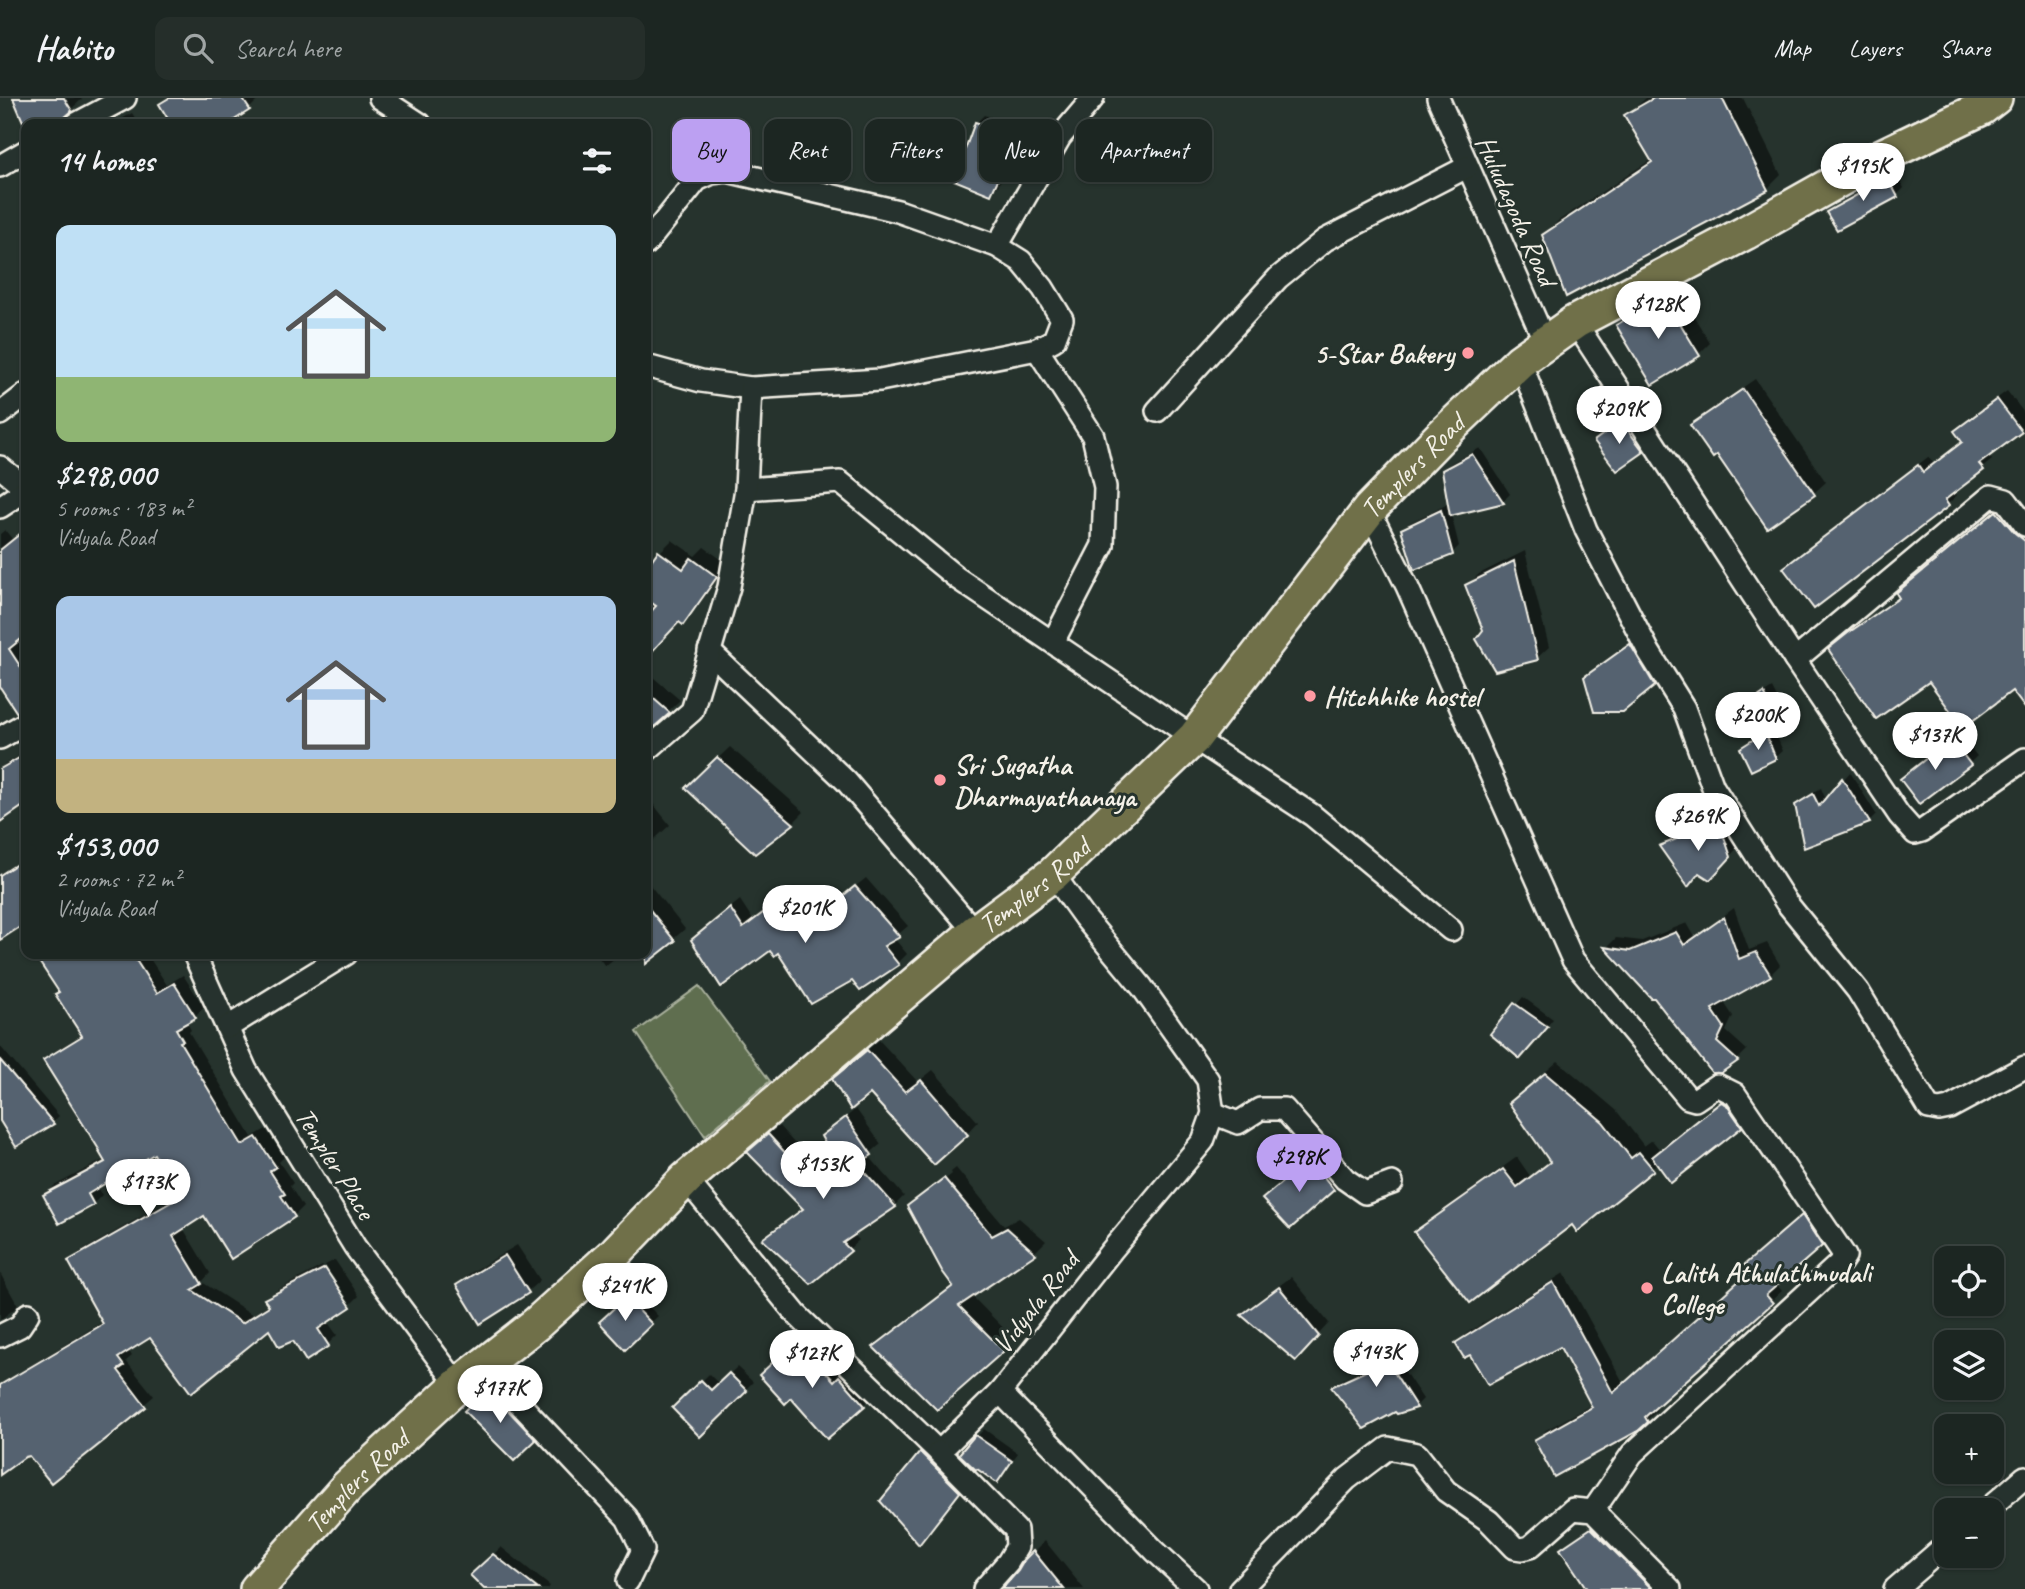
<!DOCTYPE html>
<html lang="en">
<head>
<meta charset="utf-8">
<style>
  body { margin:0; font-family:Caveat,sans-serif; background:#252e2a; color:#f1f3f6; height:100vh; display:flex; flex-direction:column; font-size:26px; white-space:nowrap }
  * { box-sizing:border-box; margin:0 }
  p { font-size:23px; color:#a0a5a5 }
  .icon { flex:none; width:38px; height:38px; fill:none; stroke:currentColor; stroke-width:2; stroke-linecap:round; stroke-linejoin:round }
  .map { position:relative; flex:1; overflow:hidden }
  .details { position:absolute; left:21px; top:21px; width:630px; height:840px; display:flex; flex-direction:column; background:#1c2622; border-radius:14px; box-shadow:0 2px 5px #0004,0 0 0 2px #3a4340 }
  .details>* { flex:none }
  .guide { position:absolute; left:672px; top:21px; width:665px; height:63px; display:flex; gap:14px }
  .tools { position:absolute; left:1934px; top:1148px; display:grid; gap:14px }
  .tools a { display:grid; place-items:center; width:70px; height:70px; border-radius:14px; background:#1c2622; box-shadow:0 2px 5px #0004,0 0 0 2px #3a4340; font-size:35px }
  .price { position:absolute; translate:-50% -60px; padding:0 16px; border-radius:24px; background:#fff; color:#222; font-size:23px; line-height:46px; filter:drop-shadow(0 2px 4px #0008) }
  .price::after { content:''; position:absolute; left:50%; top:42px; width:21px; height:16px; margin-left:-10px; background:inherit; clip-path:polygon(0 0,100% 0,50% 100%) }
  .price.on { background:#bca0f2; color:#111 }
  ul { padding:0; list-style:none }
  li { display:grid; align-content:center; gap:14px; height:371px; padding:0 35px }
  li span { display:grid; place-items:center; height:217px; border-radius:14px; color:#555 }
  li>.icon { margin-inline-start:auto }
  span .icon { width:126px; height:126px; fill:#fffc; stroke-width:1 }
  li b { font-size:30px }
  h2 { display:flex; justify-content:space-between; align-items:center; height:84px; padding:0 35px; font-size:30px }
  .tag { padding:0 24px; border-radius:14px; background:#1c2622; box-shadow:0 2px 5px #0004,0 0 0 2px #3a4340; font-size:24px; line-height:63px }
  .tag.on { background:#bca0f2; color:#111 }
  header { display:flex; align-items:center; gap:42px; box-sizing:border-box; height:98px; padding:0 35px; background:#1c2622; border-bottom:2px solid #3a4340 }
  header strong { font-size:33px }
  nav { display:flex; gap:38px; margin-inline-start:auto; font-size:24px }
  .search { width:490px; height:63px; background:#252e2a; display:flex; align-items:center; gap:18px; box-sizing:border-box; padding:0 24px; border-radius:14px; color:#a0a5a5; font-size:26px }
  .map>svg:first-child { display:block }
  .green { fill:#5e6e50; stroke:#a9b09c; stroke-width:2 }
  .shadow { fill:#0007 }
  .building { fill:#54626f; stroke:#f4f1e8; stroke-width:2 }
  .lines { fill:none; stroke-linecap:round; stroke-linejoin:round }
  .street-casing { stroke:#f4f1e8; stroke-width:26 }
  .primary-casing { stroke:#f4f1e8; stroke-width:38 }
  .street { stroke:#26332d; stroke-width:21 }
  .primary { stroke:#6f704a; stroke-width:33 }
  .poi-dot { fill:#ff9aa2; stroke:#26332d; stroke-width:2.5 }
  .labels { text-anchor:middle; stroke-width:6; stroke-linejoin:round; paint-order:stroke }
  .street-label { font-size:28px; fill:#f4f1e8; stroke:#26332d }
  .poi-label { font-size:28px; font-weight:bold; fill:#f4f1e8; stroke:#26332d; text-anchor:start }
</style>
</head>
<body>
<header>
<strong>Habito</strong>
<div class="search"><svg class="icon" aria-label="search" viewBox="0 0 24 24"><circle cx="10" cy="10" r="6"/><path d="M15 15l6 6"/></svg>Search here</div>
<nav><a>Map</a><a>Layers</a><a>Share</a></nav>
</header>
<div class="map">
<svg width="2025" height="1491" viewBox="0 0 2025 1491">
  <rect width="100%" height="100%" fill="#26332d"/>
  <filter id="ink" filterUnits="userSpaceOnUse"><feTurbulence type="fractalNoise" baseFrequency=".0143" numOctaves="2"/><feDisplacementMap in="SourceGraphic" scale="14" xChannelSelector="R" yChannelSelector="G"/><feConvolveMatrix kernelMatrix="1 2 1 2 8 2 1 2 1" color-interpolation-filters="sRGB"/></filter>
  <g filter="url(#ink)">
    <!-- green -->
    <path class="green" d="M699 888 770 983 705 1038 636 934Z"/>
    <!-- shadow -->
    <g class="shadow">
      <path d="M15 0H82V1L63 19 48 26H26V28Z"/>
      <path d="M168 0H260L249 11 224 26H173L161 7Z"/>
      <path d="M1646 0H1743L1781 77 1767 91 1544 137 1558 123 1652 61 1627 17Z"/>
      <path d="M132 15 139 26H113Z"/>
      <path d="M984 17 1005 24 1001 66 1007 68 998 88 990 95 976 25Z"/>
      <path d="M1894 72 1904 90 1897 97 1828 114 1836 107 1868 89 1874 83Z"/>
      <path d="M1676 189 1710 245 1699 256 1653 285 1618 227 1629 216Z"/>
      <path d="M1755 281 1826 384 1814 395 1768 427 1717 355 1693 327 1704 316Z"/>
      <path d="M2007 293 2025 316V328L1988 357 1992 362 1954 393 1957 397 1948 406 1815 508 1786 470 1795 461 1928 359 1934 366 1964 343 1956 333 1965 324Z"/>
      <path d="M1629 317 1650 345 1642 353 1596 343Z"/>
      <path d="M1480 350 1510 396 1503 403 1451 416 1459 448 1452 455 1403 431 1411 424 1450 405 1444 372 1451 365Z"/>
      <path d="M2005 407 2025 429V607L2013 590 1930 582 1838 544 1858 527 1900 499 1905 488Z"/>
      <path d="M5 432 13 442 26 432V505L24 507 26 510V606L17 612 0 586V436Z"/>
      <path d="M672 442 695 458 704 449 728 466 695 512 683 525 679 522 646 559V473L660 454Z"/>
      <path d="M1525 453 1549 549 1537 560 1485 532 1467 488 1479 476Z"/>
      <path d="M1642 536 1665 575 1654 587 1586 579 1597 568Z"/>
      <path d="M647 574 680 602 646 634V576Z"/>
      <path d="M1772 590 1786 618 1772 628 1783 653 1775 660 1742 650 1755 639 1738 614 1746 607Z"/>
      <path d="M1959 635 1977 658 1970 665 1909 674Z"/>
      <path d="M730 649 804 714 793 725 755 753 698 679Z"/>
      <path d="M26 654V719L20 708 0 722V671L5 666Z"/>
      <path d="M1850 674 1876 716 1869 723 1806 748 1797 707 1804 700 1821 690 1826 702Z"/>
      <path d="M646 697 670 727 646 749Z"/>
      <path d="M1731 714 1741 746 1721 768 1700 774 1688 786 1661 749 1673 737Z"/>
      <path d="M26 759V823L0 840V776Z"/>
      <path d="M866 780 908 828 894 840 907 856 897 866 852 881 778 852 703 832 740 802 753 822 795 789 816 820Z"/>
      <path d="M650 787 685 831 652 859 646 852V790Z"/>
      <path d="M1734 810 1749 852 1767 845 1780 867 1770 877 1723 903 1733 918 1726 933 1747 952 1737 962 1720 973 1655 898 1606 850 1616 840 1642 843 1687 825 1695 839Z"/>
      <path d="M45 856H147L167 887 183 877 204 909 195 918 186 923 191 932 189 934 252 1039 266 1031 284 1059 279 1064 293 1085 290 1088 303 1109 294 1118 204 1115 183 1130 210 1175 202 1184 253 1217 269 1206 266 1202 276 1193 322 1168 349 1208 327 1223 337 1237 328 1246 293 1241 269 1230 151 1238 128 1252 132 1258 126 1263 154 1298 52 1383 30 1356 24 1358 0 1375V1286L104 1223 71 1163 80 1154 180 1096 155 1054 98 1088 102 1097 93 1106 45 1097 54 1088 105 1061 45 963 55 953 83 936 60 893 40 861Z"/>
      <path d="M596 856H620L605 868Z"/>
      <path d="M1523 899 1553 921 1528 951 1492 935Z"/>
      <path d="M879 942 918 984 933 972 978 1024 967 1036 846 970Z"/>
      <path d="M0 948 59 1018 53 1024 17 1047 0 1020Z"/>
      <path d="M1558 963 1616 1012 1644 1048 1652 1042 1661 1053 1734 993 1752 1017 1741 1028 1658 1065 1572 1125 1416 1134 1429 1122 1517 1059 1530 1078 1551 1062 1524 993Z"/>
      <path d="M856 1011 881 1046 868 1057 904 1098 895 1107 853 1136 859 1142 849 1151 765 1141 804 1109 759 1044 779 1028 820 1074 834 1058 823 1038Z"/>
      <path d="M1318 1055 1340 1084 1333 1091 1271 1094Z"/>
      <path d="M956 1070 1004 1128 1019 1120 1046 1143 1035 1154 971 1197 1014 1241 1003 1252 876 1249 887 1238 954 1187 909 1109 919 1099V1102L952 1076 951 1074Z"/>
      <path d="M1813 1108 1832 1136 1776 1186 1782 1193 1655 1308 1657 1312 1637 1332 1536 1343 1546 1332 1593 1306 1560 1247 1471 1254 1457 1245 1467 1235 1564 1175 1624 1286 1752 1173 1756 1157Z"/>
      <path d="M517 1147 540 1182 528 1193 480 1223 458 1188 469 1176Z"/>
      <path d="M335 1162 359 1198 351 1206 325 1167Z"/>
      <path d="M0 1175 18 1208 0 1222Z"/>
      <path d="M1291 1179 1329 1225 1307 1249 1243 1217 1254 1206Z"/>
      <path d="M634 1193 658 1218 625 1249 601 1224Z"/>
      <path d="M805 1237 842 1277 847 1272 871 1300 864 1307 792 1298 768 1270Z"/>
      <path d="M1402 1239 1414 1253 1399 1265 1423 1301 1416 1308 1398 1314 1334 1289 1341 1282 1368 1269 1364 1263 1371 1256Z"/>
      <path d="M737 1269 753 1284 700 1337 675 1310 709 1276 719 1286Z"/>
      <path d="M499 1281 545 1329 514 1361 467 1313Z"/>
      <path d="M984 1331 1018 1355 997 1383 962 1356Z"/>
      <path d="M933 1344 970 1381 930 1433 919 1444 882 1403Z"/>
      <path d="M1599 1424 1666 1491H1594L1562 1452 1569 1444Z"/>
      <path d="M1045 1443 1084 1491H1003L1019 1474 1026 1462Z"/>
      <path d="M501 1449 550 1488 548 1491H486L473 1477Z"/>
    </g>
    <!-- building -->
    <g class="building">
      <path d="M13 0H64L72 13 65 19 63 26H24Z"/>
      <path d="M169 0H242L250 12 228 26H171L159 6Z"/>
      <path d="M1654 0H1722L1768 92 1566 199 1542 137 1652 64 1624 17Z"/>
      <path d="M975 24 999 31 994 73 1001 75 991 97 954 82Z"/>
      <path d="M1886 77 1898 99 1837 132 1826 114 1866 92 1865 90Z"/>
      <path d="M1664 199 1700 258 1652 287 1616 227Z"/>
      <path d="M1743 291 1815 397 1767 430 1717 357 1713 360 1690 327Z"/>
      <path d="M1997 301 2022 334 1979 366 1984 372 1945 402 1949 408 1814 511 1783 470 1918 367 1923 374 1962 344 1954 333Z"/>
      <path d="M1621 323 1644 354 1617 373 1594 343Z"/>
      <path d="M1472 356 1504 405 1450 418 1442 372Z"/>
      <path d="M1441 412 1453 457 1414 472 1401 431Z"/>
      <path d="M1996 413 2015 435 2025 443V610L2012 593 1963 630 1929 584 1876 621 1828 551 1848 535 1899 500 1896 495Z"/>
      <path d="M26 431V537L9 551 26 577V612L17 615 0 589V452Z"/>
      <path d="M658 453 683 471 691 460 717 479 683 527 679 524 646 560V519L656 508 646 501V470Z"/>
      <path d="M1514 463 1538 562 1495 573 1476 541 1483 532 1465 487Z"/>
      <path d="M1630 546 1655 588 1623 614H1594L1584 579Z"/>
      <path d="M646 594 670 615 646 636Z"/>
      <path d="M1764 595 1780 626 1754 640 1736 614Z"/>
      <path d="M1765 634 1776 661 1751 673 1740 650Z"/>
      <path d="M1951 641 1971 667 1919 706 1900 681Z"/>
      <path d="M26 656V706L0 724V671Z"/>
      <path d="M717 659 794 726 755 756 685 690Z"/>
      <path d="M1842 680 1870 725 1804 750 1795 707 1813 696 1819 708Z"/>
      <path d="M1719 724 1731 759 1710 782 1699 775 1688 789 1659 748Z"/>
      <path d="M26 760V825L0 842V777Z"/>
      <path d="M855 788 900 839 884 848 899 867 860 893 852 883 811 906 778 855 774 858 770 853 721 889 691 842 730 810 743 830 785 798 806 828Z"/>
      <path d="M646 807 675 843 646 866Z"/>
      <path d="M1724 819 1739 861 1756 854 1771 878 1712 911 1724 929 1717 944 1738 963 1721 975H1712L1654 900H1651L1604 849 1630 853 1676 834 1684 847Z"/>
      <path d="M34 856H132L157 895 174 885 196 920 176 931 183 943 180 944 242 1047 256 1039 276 1069 270 1073 285 1096 281 1098 295 1119 231 1161 204 1118 173 1138 202 1186 192 1192 242 1225 269 1208 264 1201 325 1170 351 1209 318 1231 329 1248 306 1263 293 1243 279 1249 269 1232 191 1295 150 1240 118 1260 124 1268 118 1272 146 1309 51 1385 29 1358 25 1359 0 1377V1287L103 1226 68 1163 180 1099 154 1056 88 1096 94 1107 59 1126 43 1097 105 1064 99 1054 100 1053 43 962 82 938 55 896 59 894Z"/>
      <path d="M1514 905 1548 929 1520 961 1490 936Z"/>
      <path d="M867 952 905 994 921 982 968 1037 934 1067 870 996 851 1012 832 981Z"/>
      <path d="M0 962 54 1026 16 1049 0 1023Z"/>
      <path d="M1545 975 1603 1024 1631 1060 1639 1054 1654 1072 1577 1134 1572 1127 1470 1205 1414 1134 1503 1071 1517 1089 1550 1064 1509 1005Z"/>
      <path d="M1721 1004 1726 1006 1742 1029 1671 1085 1652 1059Z"/>
      <path d="M846 1019 872 1057 858 1066 896 1109 843 1145 851 1153 811 1186 762 1141 803 1111 747 1054 768 1036 810 1082 832 1058 821 1038Z"/>
      <path d="M1310 1061 1334 1092 1290 1131 1262 1101Z"/>
      <path d="M944 1080 992 1138 1007 1130 1036 1156 959 1208 1004 1253 937 1312 873 1249 953 1188 942 1173 907 1108Z"/>
      <path d="M1802 1117 1822 1148 1766 1197 1773 1205 1645 1319 1648 1324 1638 1333 1554 1379 1534 1342 1592 1309 1560 1249 1488 1287 1470 1257 1464 1260 1455 1245 1553 1184 1613 1295 1750 1173 1744 1167Z"/>
      <path d="M505 1157 529 1195 480 1226 456 1187Z"/>
      <path d="M1279 1189 1319 1238 1296 1263 1241 1217Z"/>
      <path d="M626 1199 652 1226 625 1252 599 1224Z"/>
      <path d="M797 1242 834 1283 839 1278 865 1308 827 1341 791 1300 785 1306 759 1277Z"/>
      <path d="M1395 1245 1409 1261 1392 1271 1417 1310 1397 1316 1395 1314 1364 1331 1331 1289 1368 1272 1362 1262Z"/>
      <path d="M729 1275 747 1293 700 1339 672 1310 701 1282 711 1292Z"/>
      <path d="M487 1290 536 1342 514 1363 464 1313Z"/>
      <path d="M975 1337 1012 1363 997 1385 977 1371 976 1372 959 1356Z"/>
      <path d="M920 1354 960 1394 919 1447 880 1403Z"/>
      <path d="M1591 1430 1652 1491H1587L1560 1451Z"/>
      <path d="M1033 1453 1064 1491H1002L1018 1473 1025 1461Z"/>
      <path d="M493 1456 538 1491H484L470 1477Z"/>
    </g>
    <g class="lines">
      <defs>
        <g id="street">
          <path d="M380 0 420 26"/>
          <path d="M1438 0 1546 246"/>
          <path d="M76 26 125 0"/>
          <path d="M0 68 26 53"/>
          <path d="M646 146 697 82 712 75 727 73 898 113 997 148 1021 163 1043 190 1062 221 1054 242 1037 251 880 282 751 290 701 283 646 268"/>
          <path d="M997 148 1060 39 1093 0"/>
          <path d="M1575 224 1795 562 1899 717 1915 735 1922 733 2025 661"/>
          <path d="M1037 251 1093 338 1105 389 1103 447 1053 544"/>
          <path d="M1520 263 1586 432 1649 554 1684 610 1713 689 1786 804 1858 893 1929 1010 1939 1012 1949 1010 2025 969"/>
          <path d="M1157 313 1278 180 1325 142 1467 69"/>
          <path d="M0 316 26 296"/>
          <path d="M0 369 26 390"/>
          <path d="M746 391 840 384 957 480 1194 640 1312 717 1451 832"/>
          <path d="M0 409 26 392"/>
          <path d="M1369 412 1407 488 1573 862 1688 1000 1695 1002 1717 987 1735 996 1845 1158 1841 1164 1632 1356 1593 1413"/>
          <path d="M709 553 846 683 975 834"/>
          <path d="M1795 562 1991 398 2006 402 2025 427"/>
          <path d="M0 640 26 625"/>
          <path d="M646 653 692 613 729 489 746 391 751 290"/>
          <path d="M194 856 246 972 355 1149 458 1287"/>
          <path d="M228 929 346 856"/>
          <path d="M1213 1015 1238 1025 1260 1011H1284L1345 1081 1365 1095 1392 1085"/>
          <path d="M686 1081 796 1216 939 1354 1000 1294 1112 1152 1203 1043 1213 1015 1208 982 1142 889 1084 819 1053 776"/>
          <path d="M0 1238 20 1228 28 1216"/>
          <path d="M484 1268 627 1420 643 1452 628 1483"/>
          <path d="M1000 1294 1155 1453 1196 1491"/>
          <path d="M939 1354 1016 1432 1017 1449 1008 1464 984 1491"/>
          <path d="M1987 1412 2025 1379"/>
          <path d="M1240 1491 1347 1381 1388 1350 1417 1356 1446 1393 1489 1423 1515 1450 1522 1451 1530 1449 1573 1411 1593 1413 1670 1491"/>
          <path d="M1895 1491 1946 1447"/>
        </g>
        <g id="primary">
          <path id="s1" d="M257 1491 347 1389 458 1287 536 1226 616 1154 686 1081 975 834 1053 776 1194 640 1369 412 1439 340 1520 263 1575 224 1745 135 1880 59 1982 10 1995 0"/>
        </g>
      </defs>
      <!-- street casing -->
      <use href="#street" class="street-casing"/>
      <!-- primary casing -->
      <use href="#primary" class="primary-casing"/>
      <!-- street -->
      <use href="#street" class="street"/>
      <!-- primary -->
      <use href="#primary" class="primary"/>
    </g>
  </g>
  <!-- markers -->
  <g class="poi-dot">
    <circle cx="1468" cy="255" r="7"/>
    <circle cx="1310" cy="598" r="7"/>
    <circle cx="940" cy="682" r="7"/>
    <circle cx="1647" cy="1190" r="7"/>
  </g>
  <g class="labels">
    <!-- street labels -->
    <g class="street-label">
      <text transform="translate(1517 112) rotate(66)" y="10">Huludagoda Road</text>
      <text dy="10" stroke="none"><textPath href="#s1" startOffset="1617">Templers Road</textPath></text>
      <text dy="10" stroke="none"><textPath href="#s1" startOffset="1050">Templers Road</textPath></text>
      <text transform="translate(336 1065) rotate(58)" y="10">Templer Place</text>
      <text transform="translate(1035 1204) rotate(-52)" y="10">Vidyala Road</text>
      <text dy="10" stroke="none"><textPath href="#s1" startOffset="147">Templers Road</textPath></text>
    </g>
    <!-- poi labels -->
    <g class="poi-label">
      <text x="1454" y="265" text-anchor="end">5-Star Bakery</text>
      <text x="1324" y="608">Hitchhike hostel</text>
      <text x="954" y="676">Sri Sugatha<tspan x="954" dy="32">Dharmayathanaya</tspan></text>
      <text x="1661" y="1184">Lalith Athulathmudali<tspan x="1661" dy="32">College</tspan></text>
    </g>
  </g>
</svg>
<div class="tools">
<a><svg class="icon" aria-label="locate" viewBox="0 0 24 24"><circle cx="12" cy="12" r="6"/><path d="M12 2v4M12 18v4M2 12h4M18 12h4"/></svg></a>
<a><svg class="icon" aria-label="layers" viewBox="0 0 24 24"><path d="M12 4l9 5-9 5-9-5zM3 14l9 5 9-5"/></svg></a>
<a>+</a>
<a>−</a>
</div>
<b class="price" style="left:1863px;top:105px">$195K</b>
<b class="price" style="left:1658px;top:243px">$128K</b>
<b class="price" style="left:1619px;top:348px">$209K</b>
<b class="price" style="left:1758px;top:654px">$200K</b>
<b class="price" style="left:1935px;top:674px">$137K</b>
<b class="price" style="left:1698px;top:755px">$269K</b>
<b class="price" style="left:805px;top:847px">$201K</b>
<b class="price on" style="left:1299px;top:1096px">$298K</b>
<b class="price" style="left:823px;top:1103px">$153K</b>
<b class="price" style="left:148px;top:1121px">$173K</b>
<b class="price" style="left:625px;top:1225px">$241K</b>
<b class="price" style="left:1376px;top:1291px">$143K</b>
<b class="price" style="left:812px;top:1292px">$127K</b>
<b class="price" style="left:500px;top:1327px">$177K</b>
<div class="guide">
<a class="tag on">Buy</a>
<a class="tag">Rent</a>
<a class="tag">Filters</a>
<a class="tag">New</a>
<a class="tag">Apartment</a>
</div>
<section class="details">
<h2>14 homes<svg class="icon" aria-label="filters" viewBox="0 0 24 24"><path d="M4 7h16M4 17h16"/><circle cx="9" cy="7" r="2"/><circle cx="15" cy="17" r="2"/></svg></h2>
<ul>
<li><span style="background:linear-gradient(#bfe0f5 70%,#8fb573 0)"><svg class="icon" aria-label="home" viewBox="0 0 24 24"><path d="M3 11l9-7 9 7M6 9v11h12V9"/></svg></span><div><b>$298,000</b><p>5 rooms · 183 m²</p><p>Vidyala Road</p></div></li>
<li><span style="background:linear-gradient(#a9c7e8 75%,#c2b280 0)"><svg class="icon" aria-label="home" viewBox="0 0 24 24"><path d="M3 11l9-7 9 7M6 9v11h12V9"/></svg></span><div><b>$153,000</b><p>2 rooms · 72 m²</p><p>Vidyala Road</p></div></li>
</ul>
</section>
</div>
</body>
</html>
